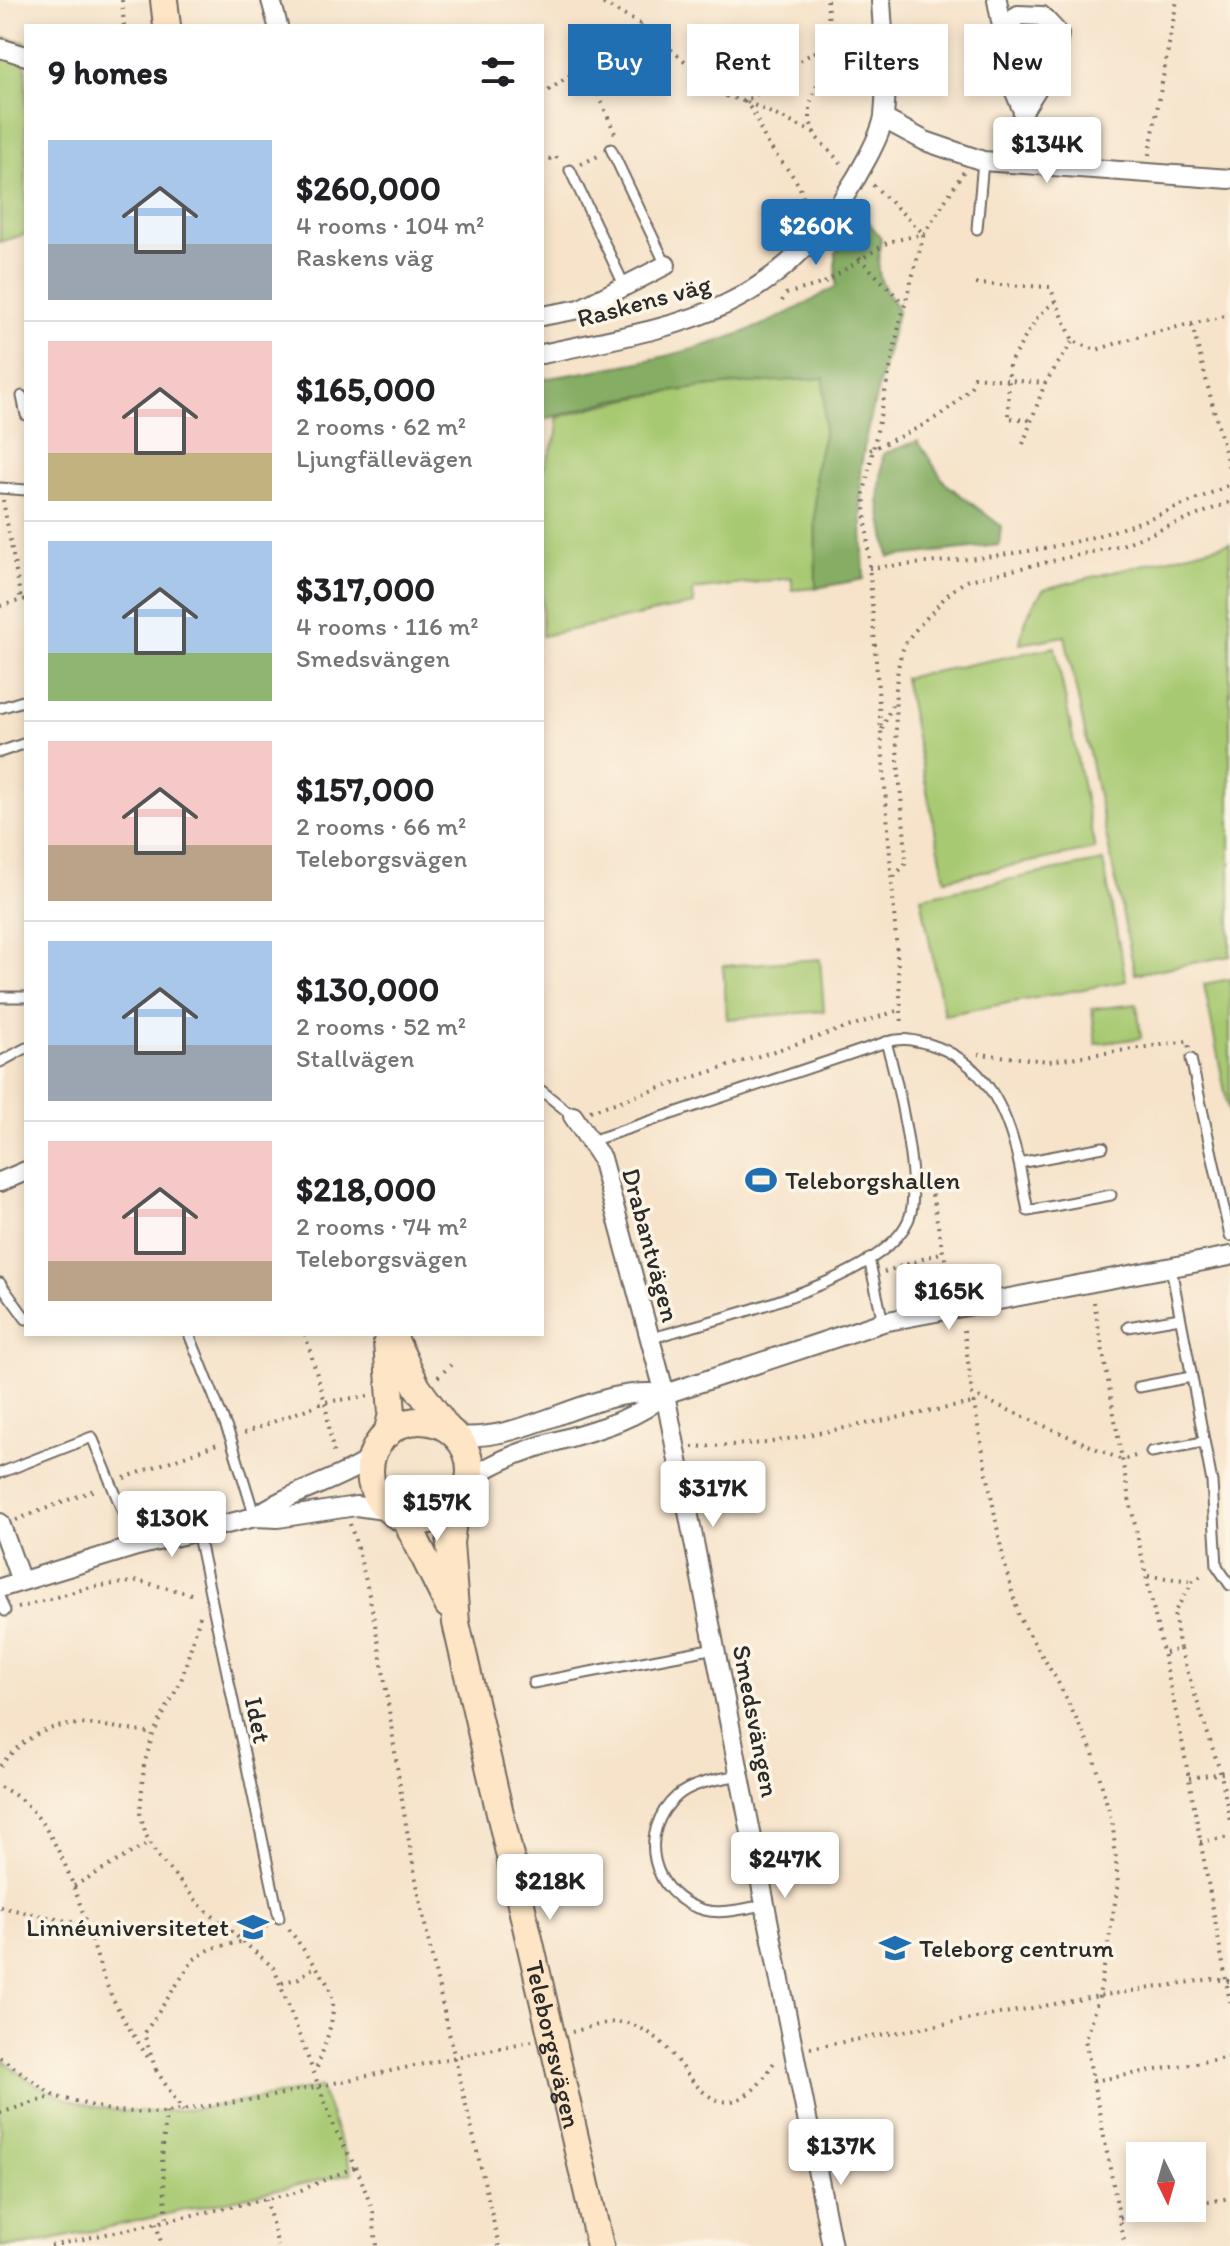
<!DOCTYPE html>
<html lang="en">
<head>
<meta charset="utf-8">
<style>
  body { margin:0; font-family:Itim,sans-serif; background:#f2f2f2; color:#202124; height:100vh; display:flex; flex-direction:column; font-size:30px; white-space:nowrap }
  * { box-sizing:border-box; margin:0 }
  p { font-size:26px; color:#757577 }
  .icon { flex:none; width:44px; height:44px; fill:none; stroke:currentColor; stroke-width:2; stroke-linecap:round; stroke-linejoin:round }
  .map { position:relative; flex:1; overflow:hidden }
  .side { position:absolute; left:24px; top:24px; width:520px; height:1312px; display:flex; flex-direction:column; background:#fff; border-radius:0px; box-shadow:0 4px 12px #0003 }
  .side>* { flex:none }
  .top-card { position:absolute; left:568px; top:24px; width:542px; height:72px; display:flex; gap:16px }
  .needle { width:52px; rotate:175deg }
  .fabs { position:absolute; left:1126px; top:2142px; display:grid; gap:16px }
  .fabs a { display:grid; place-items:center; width:80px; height:80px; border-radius:0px; background:#fff; box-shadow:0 4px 12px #0003; font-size:40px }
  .price { position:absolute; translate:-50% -68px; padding:0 18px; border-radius:8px; background:#fff; color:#222; font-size:26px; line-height:52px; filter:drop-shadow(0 2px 4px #0008) }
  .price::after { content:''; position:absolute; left:50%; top:48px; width:24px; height:18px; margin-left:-12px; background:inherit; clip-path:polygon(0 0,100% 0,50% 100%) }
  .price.active { background:#1f6fb2; color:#fff }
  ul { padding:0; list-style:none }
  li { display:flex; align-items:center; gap:24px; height:200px; padding:0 24px }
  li+li { border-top:2px solid #e0e0e0 }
  li span { display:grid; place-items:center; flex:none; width:224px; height:160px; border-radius:0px; color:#555 }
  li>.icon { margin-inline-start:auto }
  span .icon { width:96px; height:96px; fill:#fffc; stroke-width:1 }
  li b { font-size:34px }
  h2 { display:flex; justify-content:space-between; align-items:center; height:96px; padding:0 24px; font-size:34px }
  .tag { padding:0 28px; border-radius:0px; background:#fff; box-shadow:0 4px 12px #0003; font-size:28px; line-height:72px }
  .tag.active { background:#1f6fb2; color:#fff }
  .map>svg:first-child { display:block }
  .green { fill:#a7c971; stroke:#697a4e; stroke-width:2 }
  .forest { fill:#85ad63; stroke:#586c47; stroke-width:2 }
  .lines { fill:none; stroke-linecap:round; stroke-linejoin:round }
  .lane-casing { stroke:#726b63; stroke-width:13 }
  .street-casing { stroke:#726b63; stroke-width:22 }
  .secondary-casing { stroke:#726b63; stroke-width:30 }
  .path { stroke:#726b63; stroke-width:4; stroke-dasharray:2 6; stroke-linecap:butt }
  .lane { stroke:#fff; stroke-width:9 }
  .street { stroke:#fff; stroke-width:18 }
  .secondary { stroke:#fde5c5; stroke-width:26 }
  .labels { text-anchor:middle; stroke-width:7; stroke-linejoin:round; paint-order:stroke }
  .street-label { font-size:26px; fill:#2b2b2b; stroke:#fcf5e5 }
  .poi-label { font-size:26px; fill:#2b2b2b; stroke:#fcf5e5; text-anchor:start }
</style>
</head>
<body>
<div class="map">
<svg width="1230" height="2246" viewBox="0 0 1230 2246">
  <rect width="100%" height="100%" fill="#fcf5e5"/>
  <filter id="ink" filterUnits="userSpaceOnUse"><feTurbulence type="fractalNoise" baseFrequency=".0125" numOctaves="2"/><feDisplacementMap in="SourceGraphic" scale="16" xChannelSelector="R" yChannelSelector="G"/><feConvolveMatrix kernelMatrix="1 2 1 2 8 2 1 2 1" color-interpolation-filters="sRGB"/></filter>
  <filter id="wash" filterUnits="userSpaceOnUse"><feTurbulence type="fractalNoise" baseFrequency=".006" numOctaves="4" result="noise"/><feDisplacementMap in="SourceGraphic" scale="32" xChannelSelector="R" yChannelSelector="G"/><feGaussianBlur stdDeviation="1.8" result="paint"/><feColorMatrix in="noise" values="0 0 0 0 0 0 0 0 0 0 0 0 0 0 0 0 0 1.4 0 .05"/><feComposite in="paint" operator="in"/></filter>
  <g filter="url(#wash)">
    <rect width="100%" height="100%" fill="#f6e3ca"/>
    <!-- green -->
    <g class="green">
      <path d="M0 37 26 42V234L0 242Z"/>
      <path d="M824 378V434L815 471 816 588 792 590V578L693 590 694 604 542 636V472L558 432 557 418C644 390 733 382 824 378Z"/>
      <path d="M1230 543V956L1135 974 1065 636 1020 644C1023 622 1031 606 1044 589Z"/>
      <path d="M1055 647 1095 849 945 879 904 678Z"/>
      <path d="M1103 861 1126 981 944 1015 921 897Z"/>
      <path d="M820 959 824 1011 727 1019 723 966Z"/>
      <path d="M1230 979V1118L1204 984Z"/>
      <path d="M1137 1004 1141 1038 1096 1044 1092 1009Z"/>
      <path d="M0 2057C93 2144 208 2106 320 2087L352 2173 24 2246H0Z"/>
    </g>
    <!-- forest -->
    <g class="forest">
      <path d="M867 220 881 238C875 273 878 281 898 309L866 436 860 473 864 579 816 588 815 470 824 434V378L712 386 614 400 542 420V379C649 362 743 346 836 286L835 253Z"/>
      <path d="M918 441 945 483 1001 526 999 545 889 557 879 502 883 454Z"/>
    </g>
  </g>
  <g filter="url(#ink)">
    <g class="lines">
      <defs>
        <g id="lane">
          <path d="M611 149 666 265"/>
          <path d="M570 170 625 287"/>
          <path d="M977 229 983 161"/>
          <path d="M22 396 26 415"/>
          <path d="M0 488 26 490"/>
          <path d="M0 708 26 700"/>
          <path d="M0 752 26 743"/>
          <path d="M0 997H26"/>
          <path d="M886 1042C903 1037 912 1040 929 1044 985 1061 1007 1110 1019 1163"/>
          <path d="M1191 1059 1230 1236"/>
          <path d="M0 1062 26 1048"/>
          <path d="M542 1091 573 1116"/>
          <path d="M591 1141 886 1042C897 1079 919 1176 911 1212 896 1280 710 1320 649 1339"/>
          <path d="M1103 1147 1019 1163 1028 1211 1111 1195"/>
          <path d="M869 1259 883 1322"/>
          <path d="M1171 1268 1212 1482 1217 1566 1230 1585"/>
          <path d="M0 1283 26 1319"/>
          <path d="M1128 1327 1180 1318"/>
          <path d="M189 1334 231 1439 255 1517"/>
          <path d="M1139 1387 1191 1377"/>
          <path d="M1151 1452 1203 1442"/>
          <path d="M0 1473 92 1437 137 1546"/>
          <path d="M197 1531 279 1918"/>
          <path d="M0 1599 5 1611"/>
          <path d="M533 1683 715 1648"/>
          <path d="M740 1775C720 1779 693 1782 677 1796 636 1832 651 1896 704 1910 723 1915 746 1908 765 1905"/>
        </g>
        <g id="street">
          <path d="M271 0 278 26"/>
          <path d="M997 0 1014 90 1023 111 1020 162"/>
          <path d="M1005 29 1018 15 1042 16 1059 34 1055 60 1023 111"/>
          <path d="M0 48 26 56"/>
          <path d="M884 119 925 141 983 161 1230 179"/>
          <path d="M542 316 580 309 666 265"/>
          <path d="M542 354C672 326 765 318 844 197 856 179 881 137 884 116 888 78 883 38 881 0"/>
          <path d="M573 1116 601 1158 665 1394 832 2246"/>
          <path d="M0 1182 26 1171"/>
          <path d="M456 1436C529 1443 594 1384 665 1394"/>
          <path d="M469 1480C528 1435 613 1440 665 1394L883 1322 1230 1256"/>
          <path d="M255 1517C289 1492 335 1482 372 1458"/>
          <path d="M0 1523 21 1581"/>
          <path d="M0 1588 137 1546 255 1517 278 1518 356 1506 391 1511"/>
        </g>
        <g id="secondary">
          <path d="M164 0 167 26"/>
          <path d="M392 1334 417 1387 447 1428"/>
          <circle cx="420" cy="1471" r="50"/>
          <path d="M387 1434 392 1414 387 1342"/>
          <path id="s1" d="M455 1506 450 1543 456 1623 600 2246"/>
          <path d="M405 1518 448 1605"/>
        </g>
      </defs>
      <!-- lane casing -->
      <use href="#lane" class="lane-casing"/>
      <!-- street casing -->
      <use href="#street" class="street-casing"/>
      <!-- secondary casing -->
      <use href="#secondary" class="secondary-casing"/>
      <!-- path -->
      <g class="path">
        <path d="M122 0 124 26"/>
        <path d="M596 0 642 25"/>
        <path d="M827 0 831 47 810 104V122L817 138 841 163"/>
        <path d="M586 65 616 136"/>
        <path d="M542 95 642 25 726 96 744 101C789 81 809 29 868 53"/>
        <path d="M744 101C761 119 756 124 766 140 781 168 812 184 802 219"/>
        <path d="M747 102 815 133"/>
        <path d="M1149 155 1177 0"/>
        <path d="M542 163 555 156 561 162"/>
        <path d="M581 164 598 156"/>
        <path d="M873 185 924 234 899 326 864 493 902 1024"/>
        <path d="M859 258 904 304"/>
        <path d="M976 284 1050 287 1073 341 1096 350 1143 335 1230 315"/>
        <path d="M782 301 786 294 824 283 888 242 924 234 964 171"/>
        <path d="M1192 325 1230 472"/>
        <path d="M973 377 1045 383"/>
        <path d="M1029 420 1008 418 1009 364 1037 318 1055 301"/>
        <path d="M1023 444 1045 383 1073 341"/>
        <path d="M870 450C907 433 948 418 972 385"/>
        <path d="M3 500 21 600"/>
        <path d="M869 568C944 561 1020 557 1093 537 1140 524 1185 504 1230 485"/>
        <path d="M0 606 26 599"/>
        <path d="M882 729 894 700"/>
        <path d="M894 877 906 863C905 808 885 696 903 649 908 636 923 622 933 611 944 598 954 587 969 580L1122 545 1230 502"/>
        <path d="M978 1054 1049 1061 1188 1041 1189 1048"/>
        <path d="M590 1111 900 1010"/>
        <path d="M929 1179 943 1252 954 1285"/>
        <path d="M884 1272 943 1252"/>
        <path d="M1094 1302 1128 1493 1180 1730 1230 2002"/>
        <path d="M964 1330 972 1394 1122 1460 1139 1455"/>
        <path d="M305 1334 325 1402 334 1457"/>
        <path d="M438 1377 451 1365"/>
        <path d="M972 1394 1003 1558 1019 1617 1059 1684 1093 1753 1113 1826 1118 1885 1099 1996 1212 1979 1230 1981"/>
        <path d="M244 1433 325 1402 369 1396"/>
        <path d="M692 1447 767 1443 973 1403"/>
        <path d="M124 1478 217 1444"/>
        <path d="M16 1520 97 1489"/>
        <path d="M350 1524C384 1629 390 1740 410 1847 434 1981 469 2113 499 2246"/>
        <path d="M1148 1576 1193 1581"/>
        <path d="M18 1608 91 1587 138 1581 195 1595"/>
        <path d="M200 1616 181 1681 153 1734 144 1765 140 1813 146 1835 156 1854 201 1906 274 1968 335 2129 360 2176 373 2212 376 2246"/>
        <path d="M1180 1649 1221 1774 1230 1822"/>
        <path d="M1165 1653 1180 1649 1174 1613 1193 1581 1205 1574"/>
        <path d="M0 1766C45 1710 90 1723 153 1734"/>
        <path d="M1189 1778 1230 1772"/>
        <path d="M0 1787C65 1814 84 1929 108 1988 120 2015 135 2038 151 2062"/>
        <path d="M1200 1842 1230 1837"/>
        <path d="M74 1886 150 1842"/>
        <path d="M0 1907 86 1925"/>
        <path d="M289 1929C334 1995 347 1987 316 2070"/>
        <path d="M282 1983 299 1978 317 1965"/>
        <path d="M1099 1996 1085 2039 1125 2246"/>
        <path d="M572 2032C588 2028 611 2019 627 2023 638 2026 651 2033 660 2041 684 2062 707 2124 749 2093 762 2084 767 2071 776 2060"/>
        <path d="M810 2048 1099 1996"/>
        <path d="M0 2057 54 2096 113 2111 161 2113 263 2098 532 2041"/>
        <path d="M156 2070 144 2034 193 1960 212 1948 245 1941 267 1926"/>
        <path d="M156 2070 183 2111"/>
        <path d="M1093 2081 1230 2057"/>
        <path d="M166 2112 162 2158 167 2221"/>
        <path d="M0 2113 54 2096"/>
        <path d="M266 2199 278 2246"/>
        <path d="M1192 2205 1230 2198"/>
        <path d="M1120 2218 1174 2208"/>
        <path d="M156 2223 162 2246"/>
        <path d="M51 2246 294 2193 355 2167"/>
      </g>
      <!-- lane -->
      <use href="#lane" class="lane"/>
      <!-- street -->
      <use href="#street" class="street"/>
      <!-- secondary -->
      <use href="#secondary" class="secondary"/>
    </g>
  </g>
  <!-- icons -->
  <defs>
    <symbol id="stadium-bare" viewBox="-9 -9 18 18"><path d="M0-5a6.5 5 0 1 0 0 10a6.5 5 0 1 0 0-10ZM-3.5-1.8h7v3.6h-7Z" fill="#1f6fb2" stroke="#fcf5e5" stroke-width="2.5" paint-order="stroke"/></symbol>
    <symbol id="university-bare" viewBox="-9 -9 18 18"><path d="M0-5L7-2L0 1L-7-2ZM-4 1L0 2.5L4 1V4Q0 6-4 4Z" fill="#1f6fb2" stroke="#fcf5e5" stroke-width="2.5" paint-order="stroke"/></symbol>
    <symbol id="school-bare" viewBox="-9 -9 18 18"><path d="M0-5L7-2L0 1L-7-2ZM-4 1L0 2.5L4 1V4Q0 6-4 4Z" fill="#1f6fb2" stroke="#fcf5e5" stroke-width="2.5" paint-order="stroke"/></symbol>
  </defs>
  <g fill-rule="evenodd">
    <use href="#stadium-bare" x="739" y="1158" width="44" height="44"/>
    <use href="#university-bare" x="231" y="1905" width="44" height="44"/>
    <use href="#school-bare" x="873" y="1926" width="44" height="44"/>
  </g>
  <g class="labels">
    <!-- street labels -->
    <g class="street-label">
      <text transform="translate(644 301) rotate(-15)" y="9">Raskens väg</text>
      <text transform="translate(651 1245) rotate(75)" y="9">Drabantvägen</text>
      <text transform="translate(258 1720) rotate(78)" y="9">Idet</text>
      <text transform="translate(756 1721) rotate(79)" y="9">Smedsvängen</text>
      <text dy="9" stroke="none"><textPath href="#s1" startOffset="550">Teleborgsvägen</textPath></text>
    </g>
    <!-- poi labels -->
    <g class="poi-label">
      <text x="785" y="1189">Teleborgshallen</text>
      <text x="229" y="1936" text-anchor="end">Linnéuniversitetet</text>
      <text x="919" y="1957">Teleborg centrum</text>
    </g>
  </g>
</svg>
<div class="fabs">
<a><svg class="needle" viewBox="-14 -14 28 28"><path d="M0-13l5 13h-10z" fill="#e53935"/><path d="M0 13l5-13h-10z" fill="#757577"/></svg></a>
</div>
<b class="price" style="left:1047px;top:185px">$134K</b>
<b class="price active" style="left:816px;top:267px">$260K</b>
<b class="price" style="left:949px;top:1332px">$165K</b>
<b class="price" style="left:713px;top:1529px">$317K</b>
<b class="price" style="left:437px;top:1543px">$157K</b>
<b class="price" style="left:172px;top:1559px">$130K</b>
<b class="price" style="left:785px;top:1900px">$247K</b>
<b class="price" style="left:550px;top:1922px">$218K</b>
<b class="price" style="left:841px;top:2187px">$137K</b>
<div class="top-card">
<a class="tag active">Buy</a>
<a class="tag">Rent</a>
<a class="tag">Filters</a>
<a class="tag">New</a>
</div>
<section class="side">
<h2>9 homes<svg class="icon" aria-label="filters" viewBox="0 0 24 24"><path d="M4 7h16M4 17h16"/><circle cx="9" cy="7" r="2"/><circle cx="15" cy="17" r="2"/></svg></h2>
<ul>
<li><span style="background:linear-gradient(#a9c7e8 65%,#9aa5b1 0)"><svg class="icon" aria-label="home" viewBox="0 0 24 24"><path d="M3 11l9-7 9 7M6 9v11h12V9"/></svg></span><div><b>$260,000</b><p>4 rooms · 104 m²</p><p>Raskens väg</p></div></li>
<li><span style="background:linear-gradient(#f6c9c9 70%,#c2b280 0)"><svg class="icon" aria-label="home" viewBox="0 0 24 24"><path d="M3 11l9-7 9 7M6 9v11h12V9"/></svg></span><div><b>$165,000</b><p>2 rooms · 62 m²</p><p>Ljungfällevägen</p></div></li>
<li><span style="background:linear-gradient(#a9c7e8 70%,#8fb573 0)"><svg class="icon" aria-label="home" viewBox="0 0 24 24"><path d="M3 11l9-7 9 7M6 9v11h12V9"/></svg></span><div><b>$317,000</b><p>4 rooms · 116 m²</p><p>Smedsvängen</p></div></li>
<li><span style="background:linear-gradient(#f6c9c9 65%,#b9a48a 0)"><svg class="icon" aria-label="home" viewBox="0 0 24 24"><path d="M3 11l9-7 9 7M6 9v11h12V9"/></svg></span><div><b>$157,000</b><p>2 rooms · 66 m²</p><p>Teleborgsvägen</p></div></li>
<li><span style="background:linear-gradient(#a9c7e8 65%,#9aa5b1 0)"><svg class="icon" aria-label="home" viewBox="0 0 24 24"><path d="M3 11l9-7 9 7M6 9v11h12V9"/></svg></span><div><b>$130,000</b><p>2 rooms · 52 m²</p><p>Stallvägen</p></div></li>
<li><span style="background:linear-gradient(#f6c9c9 75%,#b9a48a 0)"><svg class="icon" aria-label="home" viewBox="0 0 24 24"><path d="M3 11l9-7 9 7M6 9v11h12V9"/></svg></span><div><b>$218,000</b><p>2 rooms · 74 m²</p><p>Teleborgsvägen</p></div></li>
</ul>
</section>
</div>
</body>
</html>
